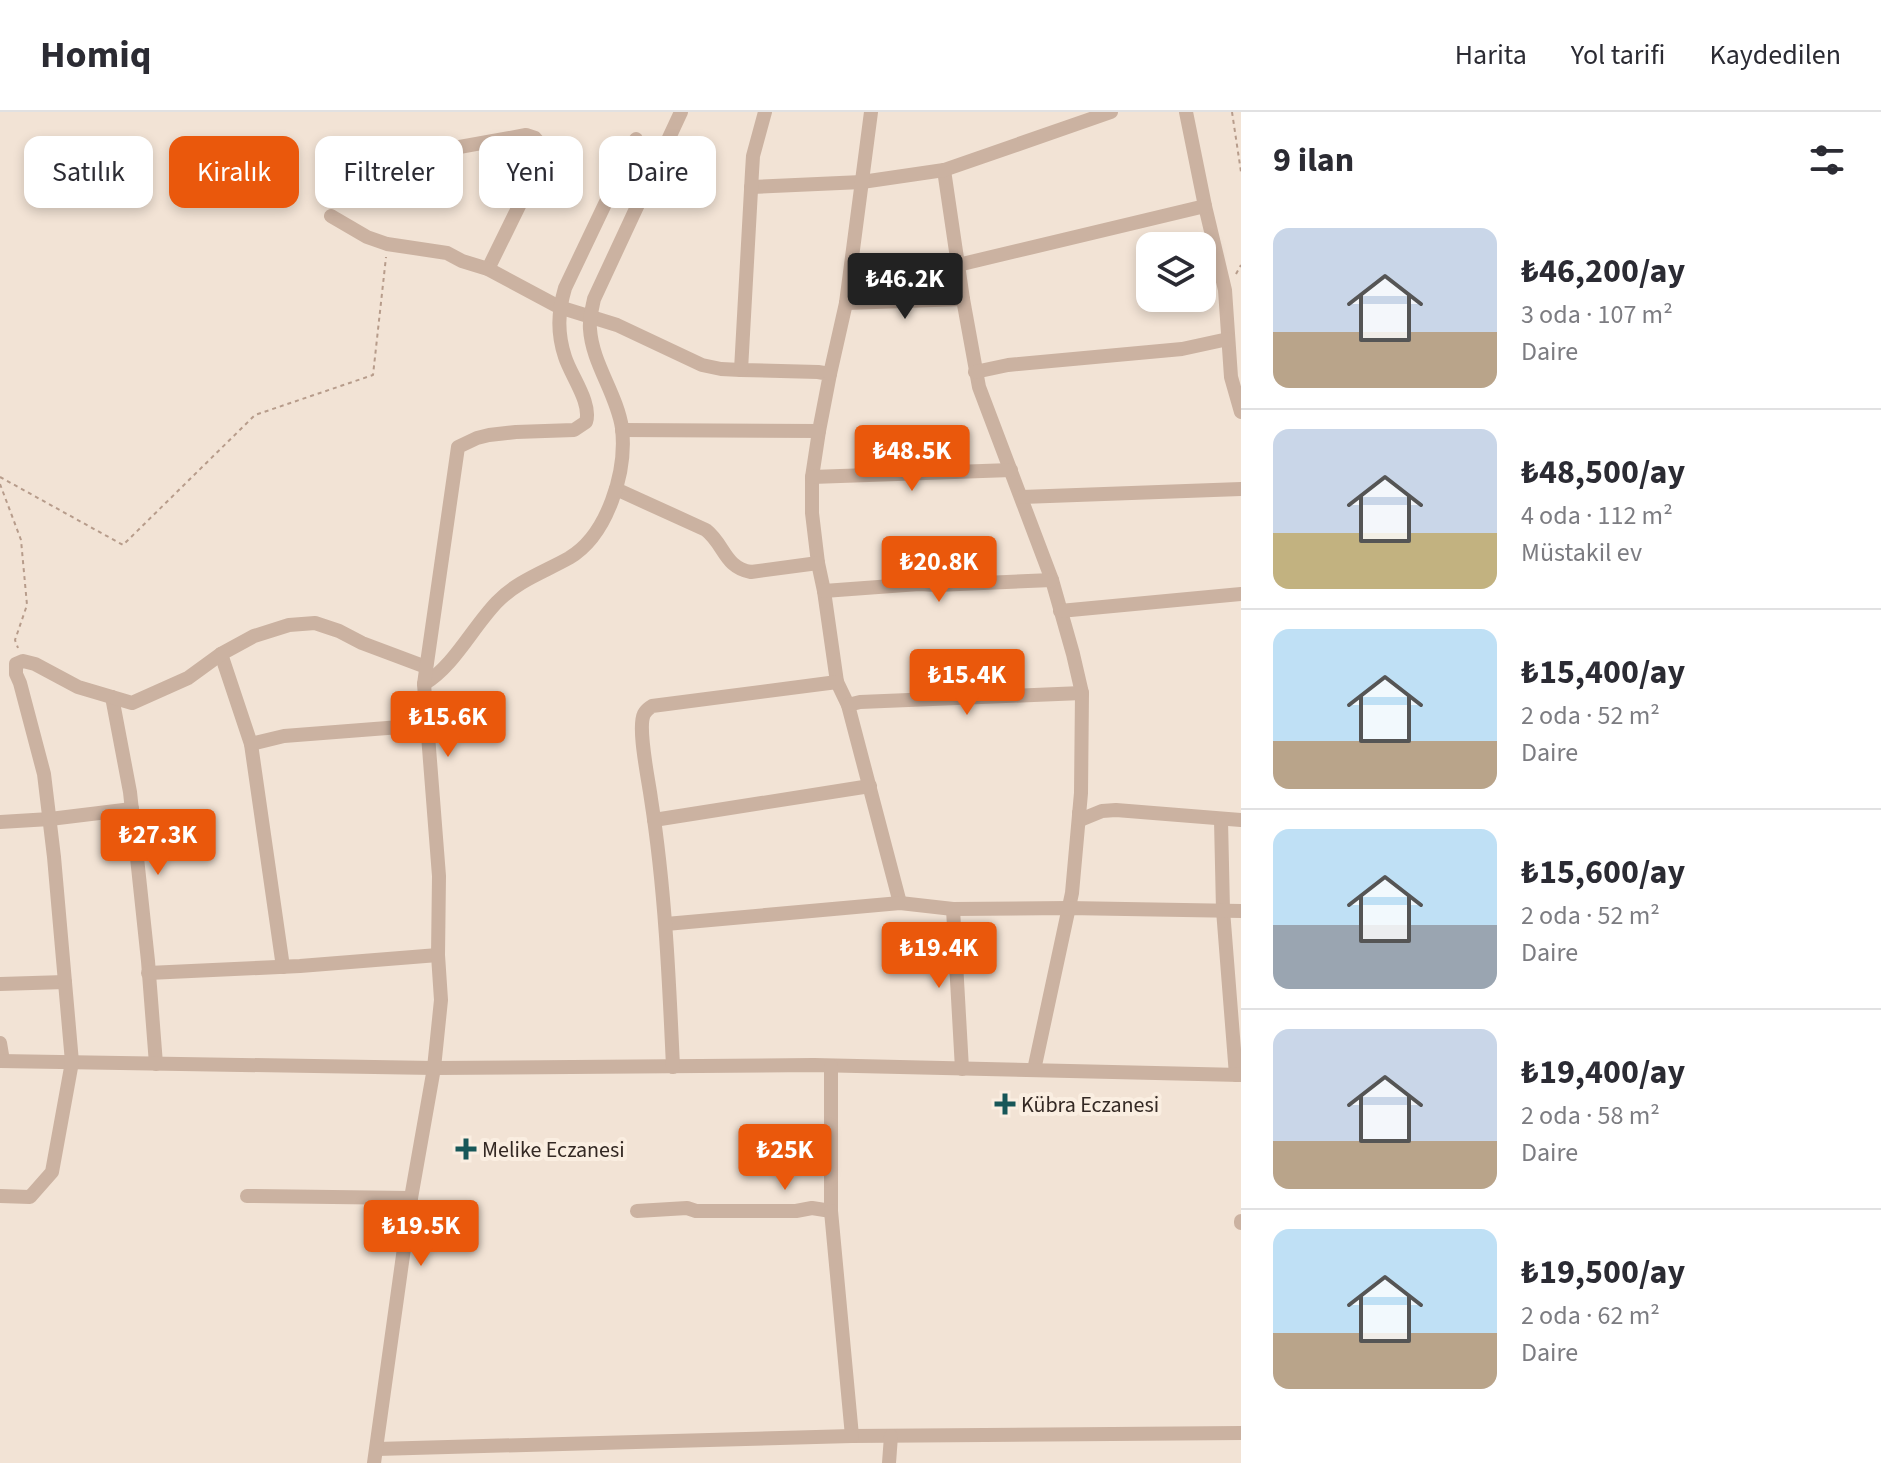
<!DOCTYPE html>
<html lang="tr">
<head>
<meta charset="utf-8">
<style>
  body { margin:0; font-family:"Source Sans 3",sans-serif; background:#f7f7f7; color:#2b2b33; height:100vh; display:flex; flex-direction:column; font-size:30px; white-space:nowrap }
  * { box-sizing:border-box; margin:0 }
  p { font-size:26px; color:#7c7c81 }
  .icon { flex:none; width:44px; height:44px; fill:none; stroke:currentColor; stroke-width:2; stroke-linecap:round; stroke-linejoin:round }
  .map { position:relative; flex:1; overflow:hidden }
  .side { display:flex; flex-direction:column; background:#fff; width:640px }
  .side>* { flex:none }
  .guide { position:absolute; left:24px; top:24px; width:760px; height:72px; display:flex; gap:16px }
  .buttons { position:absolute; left:1136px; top:120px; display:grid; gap:16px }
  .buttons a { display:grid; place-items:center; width:80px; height:80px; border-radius:16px; background:#fff; box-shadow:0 4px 12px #0003; font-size:40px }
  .price { position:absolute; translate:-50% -68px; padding:0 18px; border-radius:8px; background:#ea580c; color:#fff; font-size:26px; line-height:52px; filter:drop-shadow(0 2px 4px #0008) }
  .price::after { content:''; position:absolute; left:50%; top:48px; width:24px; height:18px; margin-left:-12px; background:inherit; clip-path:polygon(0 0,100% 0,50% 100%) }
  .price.selected { background:#222; color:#fff }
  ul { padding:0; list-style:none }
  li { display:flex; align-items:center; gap:24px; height:200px; padding:0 32px }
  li+li { border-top:2px solid #e1e1e2 }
  li span { display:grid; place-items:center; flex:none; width:224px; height:160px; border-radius:16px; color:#555 }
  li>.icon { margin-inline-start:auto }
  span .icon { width:96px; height:96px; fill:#fffc; stroke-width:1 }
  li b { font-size:34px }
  h2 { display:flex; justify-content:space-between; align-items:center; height:96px; padding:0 32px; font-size:34px }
  .chip { padding:0 28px; border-radius:16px; background:#fff; box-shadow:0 4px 12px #0003; font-size:28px; line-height:72px }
  .chip.selected { background:#ea580c; color:#fff }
  header { display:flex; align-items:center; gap:48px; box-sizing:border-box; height:112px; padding:0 40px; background:#fff; border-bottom:2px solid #e1e1e2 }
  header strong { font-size:38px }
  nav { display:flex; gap:44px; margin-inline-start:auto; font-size:28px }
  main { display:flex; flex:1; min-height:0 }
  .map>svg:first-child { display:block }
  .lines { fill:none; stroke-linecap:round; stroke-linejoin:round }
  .path { stroke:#b79c8b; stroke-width:2; stroke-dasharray:4 4; stroke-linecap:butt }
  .minor { stroke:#cbb2a1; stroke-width:14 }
  .poi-dot { fill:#175758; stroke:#faeee1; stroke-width:3 }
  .labels { text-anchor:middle; stroke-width:8; stroke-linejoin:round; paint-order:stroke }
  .poi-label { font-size:22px; fill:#342924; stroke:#faeee1; text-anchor:start }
</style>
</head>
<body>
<header>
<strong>Homiq</strong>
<nav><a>Harita</a><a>Yol tarifi</a><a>Kaydedilen</a></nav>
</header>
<main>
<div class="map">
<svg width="1241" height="1351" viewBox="0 0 1241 1351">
  <rect width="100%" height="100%" fill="#f2e3d5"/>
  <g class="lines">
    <!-- path -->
    <g class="path">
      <path d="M1232 0 1241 60"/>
      <path d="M1236 162 1241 153"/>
      <path d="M0 365 123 433 255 303 373 263 386 145"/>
      <path d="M0 372 21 428 27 493 15 528 18 536"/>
    </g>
    <!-- minor -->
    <g class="minor">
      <path d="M1186 0 1205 94 1225 178 1231 265 1241 300"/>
      <path d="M415 43 526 23 535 26 542 34 543 45 488 157"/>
      <path d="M944 58 963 187 979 275 1052 468 1073 542 1082 581 1081 681 1072 781 1034 958"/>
      <path d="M751 75 862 70 944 58 1111 0"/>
      <path d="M331 104 367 125 387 132 447 141 462 149 488 157 559 195 617 213 702 253 721 257 741 258 818 260 830 262 819 319 812 365V401L818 451 824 479 837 570 848 593 900 791"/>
      <path d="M958 153 1205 94"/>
      <path d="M846 191 963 187"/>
      <path d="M741 258 752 60 753 44 765 0"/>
      <path d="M975 260 1008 253 1182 237 1228 227"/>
      <path d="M830 262 846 191 871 0"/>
      <path d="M622 318 819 319"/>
      <path d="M812 365 1011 358"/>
      <path d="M616 377 706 418C725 433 724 455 751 460L818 451"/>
      <path d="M1022 385 1241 377"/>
      <path d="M824 479 919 472 937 473 1052 468"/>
      <path d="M1060 499 1241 482"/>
      <path d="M221 542 251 632 283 855"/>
      <path d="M424 572C454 554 472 516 497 490 517 469 544 460 569 446 608 423 627 359 622 316 617 282 592 251 590 217 589 207 592 197 594 187L681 0"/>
      <path d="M112 585 130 680 148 849 156 952"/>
      <path d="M848 593 860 590 1082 581"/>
      <path d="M251 632 284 624 426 613"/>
      <path d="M1079 701 1080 708 1102 699 1116 698 1241 708"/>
      <path d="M654 708 870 674"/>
      <path d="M1221 708 1223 798 1236 963"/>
      <path d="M0 710 50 707 132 697"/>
      <path d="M953 797 962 957"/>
      <path d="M666 812 900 791 953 797 1068 796 1241 799"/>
      <path d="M148 861 300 854 438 843"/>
      <path d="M0 872 65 870"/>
      <path d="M0 931 3 949"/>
      <path d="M0 949 434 956 814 953 1241 963"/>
      <path d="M673 955C669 865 665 776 651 687 649 670 637 616 644 602 646 598 648 597 652 594L837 570"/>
      <path d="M0 1084 30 1085 52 1060 72 950 54 745 44 662 20 571 16 562V552L23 549 35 552 78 575 132 591 188 566 221 542 254 524 289 513 315 511 339 519 362 531 426 555"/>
      <path d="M247 1084 411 1086"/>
      <path d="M637 1099 687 1096 696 1099H796L812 1096 831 1099V954"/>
      <path d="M831 1099 852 1324 1241 1321"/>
      <path d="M1241 1111V1109"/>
      <path d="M377 1337 852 1324"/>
      <path d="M374 1351 411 1086 434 956 441 888 438 843 439 764 424 572 458 335 477 326 489 323 516 320 574 318 586 310C592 291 571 264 565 245 557 221 558 200 565 176L636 27"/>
      <path d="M889 1351 891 1324"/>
    </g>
  </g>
  <!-- markers -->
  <g class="poi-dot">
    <path d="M1001 980h8v8h8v8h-8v8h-8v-8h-8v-8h8z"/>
    <path d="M462 1025h8v8h8v8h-8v8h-8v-8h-8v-8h8z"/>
  </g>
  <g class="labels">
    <!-- poi labels -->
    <g class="poi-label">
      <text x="1021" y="1000">Kübra Eczanesi</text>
      <text x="482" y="1045">Melike Eczanesi</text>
    </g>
  </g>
</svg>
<div class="buttons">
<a><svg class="icon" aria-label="layers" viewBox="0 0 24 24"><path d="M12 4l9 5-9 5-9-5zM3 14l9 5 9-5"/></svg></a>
</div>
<b class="price selected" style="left:905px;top:209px">₺46.2K</b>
<b class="price" style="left:912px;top:381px">₺48.5K</b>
<b class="price" style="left:939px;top:492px">₺20.8K</b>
<b class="price" style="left:967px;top:605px">₺15.4K</b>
<b class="price" style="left:448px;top:647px">₺15.6K</b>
<b class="price" style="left:158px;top:765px">₺27.3K</b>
<b class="price" style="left:939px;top:878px">₺19.4K</b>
<b class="price" style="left:785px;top:1080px">₺25K</b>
<b class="price" style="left:421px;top:1156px">₺19.5K</b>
<div class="guide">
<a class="chip">Satılık</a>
<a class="chip selected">Kiralık</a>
<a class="chip">Filtreler</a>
<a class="chip">Yeni</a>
<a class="chip">Daire</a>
</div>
</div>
<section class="side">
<h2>9 ilan<svg class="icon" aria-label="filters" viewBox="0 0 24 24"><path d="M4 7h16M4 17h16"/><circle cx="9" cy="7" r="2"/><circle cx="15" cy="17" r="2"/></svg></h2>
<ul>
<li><span style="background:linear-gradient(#c9d6e8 65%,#b9a48a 0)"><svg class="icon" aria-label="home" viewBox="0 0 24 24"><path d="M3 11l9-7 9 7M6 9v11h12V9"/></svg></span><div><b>₺46,200/ay</b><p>3 oda · 107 m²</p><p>Daire</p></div></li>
<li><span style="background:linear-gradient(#c9d6e8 65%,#c2b280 0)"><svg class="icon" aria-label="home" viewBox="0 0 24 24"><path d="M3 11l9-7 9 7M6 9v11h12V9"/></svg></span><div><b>₺48,500/ay</b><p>4 oda · 112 m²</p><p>Müstakil ev</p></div></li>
<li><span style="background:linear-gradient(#bfe0f5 70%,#b9a48a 0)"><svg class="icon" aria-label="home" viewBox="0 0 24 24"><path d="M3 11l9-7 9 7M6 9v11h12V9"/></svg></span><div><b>₺15,400/ay</b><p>2 oda · 52 m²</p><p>Daire</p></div></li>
<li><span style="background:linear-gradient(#bfe0f5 60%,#9aa5b1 0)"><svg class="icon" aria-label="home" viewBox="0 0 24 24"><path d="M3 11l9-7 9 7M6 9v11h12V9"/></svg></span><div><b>₺15,600/ay</b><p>2 oda · 52 m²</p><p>Daire</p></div></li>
<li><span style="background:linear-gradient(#c9d6e8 70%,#b9a48a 0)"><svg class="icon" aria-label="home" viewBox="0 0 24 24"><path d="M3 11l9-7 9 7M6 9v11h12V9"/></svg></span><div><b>₺19,400/ay</b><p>2 oda · 58 m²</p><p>Daire</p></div></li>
<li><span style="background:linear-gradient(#bfe0f5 65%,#b9a48a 0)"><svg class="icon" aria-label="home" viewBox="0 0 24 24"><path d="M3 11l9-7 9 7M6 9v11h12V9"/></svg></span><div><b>₺19,500/ay</b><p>2 oda · 62 m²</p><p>Daire</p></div></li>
</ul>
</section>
</main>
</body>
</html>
